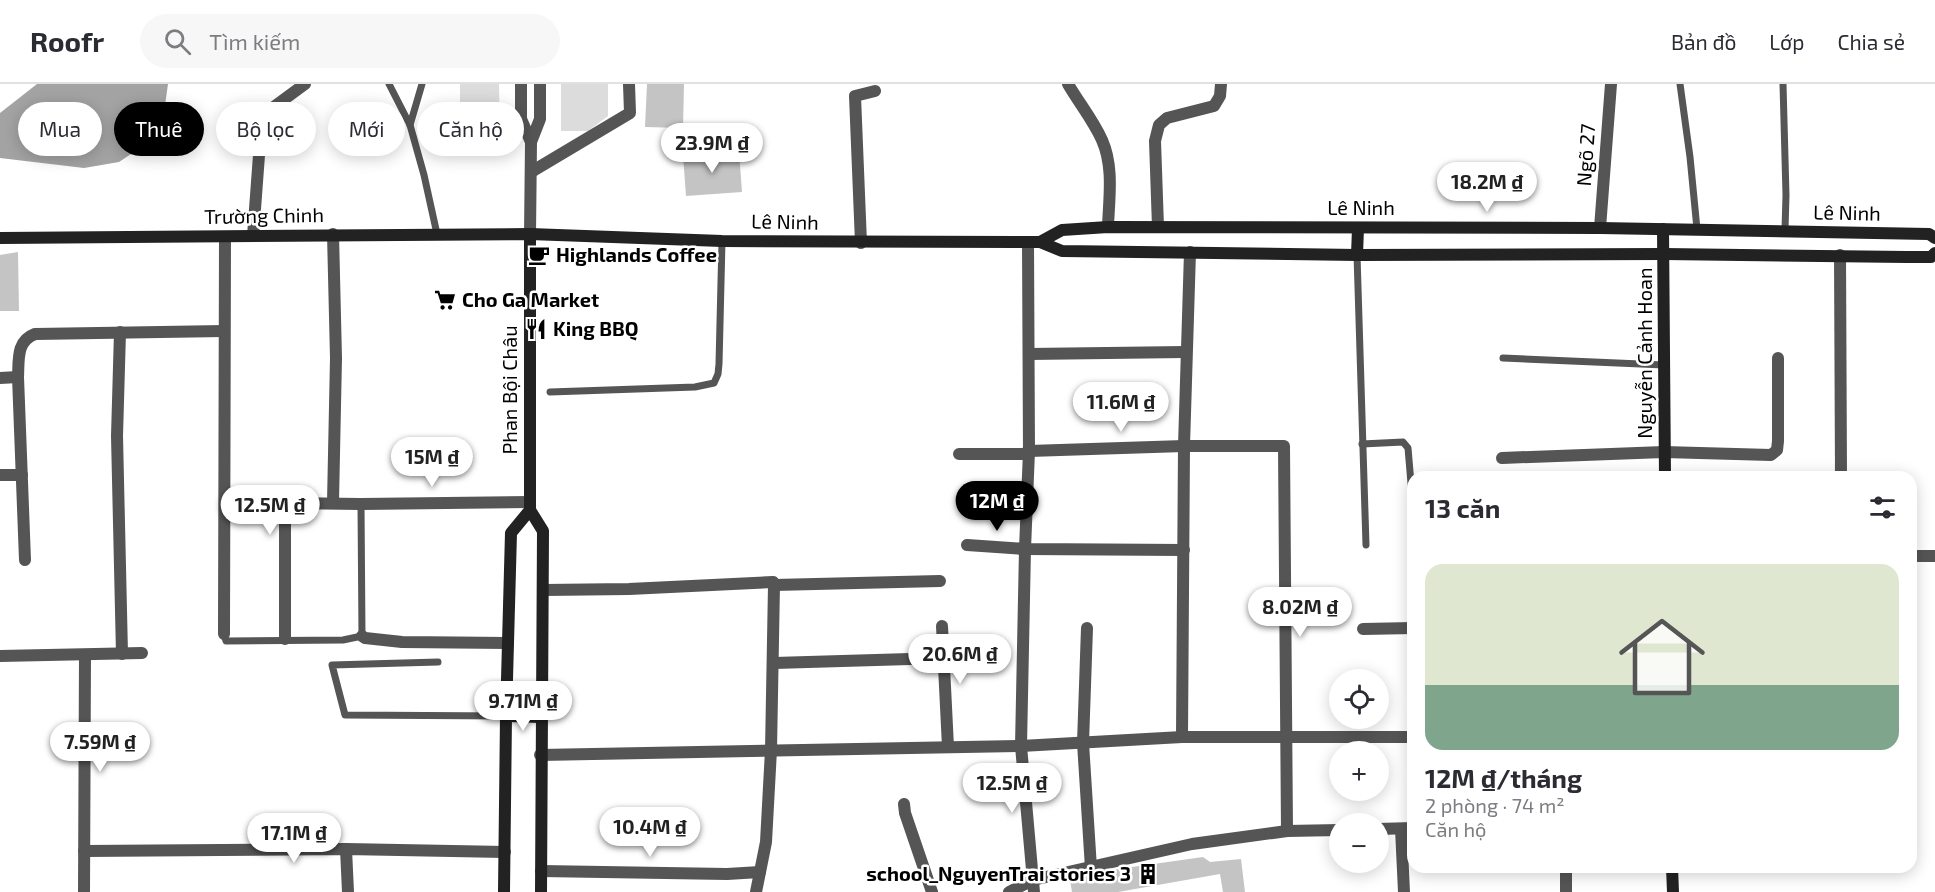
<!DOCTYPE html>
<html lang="vi">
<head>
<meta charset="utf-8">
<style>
  body { margin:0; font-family:"Exo 2",sans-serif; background:#f7f7f7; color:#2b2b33; height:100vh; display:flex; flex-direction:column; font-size:22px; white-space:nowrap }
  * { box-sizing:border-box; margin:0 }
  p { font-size:20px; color:#7c7c81 }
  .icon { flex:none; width:33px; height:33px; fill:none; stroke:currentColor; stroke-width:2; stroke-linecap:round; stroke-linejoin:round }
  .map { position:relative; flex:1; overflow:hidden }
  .details { position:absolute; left:1407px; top:387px; width:510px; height:402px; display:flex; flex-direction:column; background:#fff; border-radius:18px; box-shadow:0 3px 15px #0003 }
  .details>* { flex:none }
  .guide { position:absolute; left:18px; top:18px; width:570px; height:54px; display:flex; gap:12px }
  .fabs { position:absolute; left:1329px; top:585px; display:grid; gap:12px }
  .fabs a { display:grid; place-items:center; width:60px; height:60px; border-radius:50%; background:#fff; box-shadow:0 3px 15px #0003; font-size:30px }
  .price { position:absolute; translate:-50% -51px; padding:0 14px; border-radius:21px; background:#fff; color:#222; font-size:20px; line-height:39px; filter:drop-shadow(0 2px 3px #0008) }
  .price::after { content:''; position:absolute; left:50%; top:36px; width:18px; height:14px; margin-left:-9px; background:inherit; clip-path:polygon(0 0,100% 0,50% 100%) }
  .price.current { background:#000; color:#fff }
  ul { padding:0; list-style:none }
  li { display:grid; align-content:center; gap:12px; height:318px; padding:0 18px }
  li+li { border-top:2px solid #e1e1e2 }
  li span { display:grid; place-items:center; height:186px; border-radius:18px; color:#555 }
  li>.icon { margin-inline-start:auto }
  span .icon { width:108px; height:108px; fill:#fffc; stroke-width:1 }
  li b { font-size:26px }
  h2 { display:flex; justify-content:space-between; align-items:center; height:72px; padding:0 18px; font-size:26px }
  .chip { padding:0 21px; border-radius:27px; background:#fff; box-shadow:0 3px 15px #0003; font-size:21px; line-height:54px }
  .chip.current { background:#000; color:#fff }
  header { display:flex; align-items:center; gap:36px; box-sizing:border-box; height:84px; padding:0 30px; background:#fff; border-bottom:2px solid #e1e1e2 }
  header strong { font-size:28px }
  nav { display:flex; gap:33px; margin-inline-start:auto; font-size:21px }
  .search { width:420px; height:54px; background:#f7f7f7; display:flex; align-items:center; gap:15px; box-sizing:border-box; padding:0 21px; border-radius:33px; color:#7c7c81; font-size:22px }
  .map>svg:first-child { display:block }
  .garden { fill:#dcdcdc }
  .water { fill:#a3a3a3 }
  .building { fill:#c4c4c4 }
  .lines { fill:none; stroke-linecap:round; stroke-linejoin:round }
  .lane { stroke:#555; stroke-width:7 }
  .street { stroke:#555; stroke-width:12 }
  .secondary { stroke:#222; stroke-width:12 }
  .labels { text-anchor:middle; stroke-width:5; stroke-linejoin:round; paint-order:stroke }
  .street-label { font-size:20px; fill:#000; stroke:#fff }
  .poi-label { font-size:20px; font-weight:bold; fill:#000; stroke:#fff; text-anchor:start }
</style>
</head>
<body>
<header>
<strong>Roofr</strong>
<div class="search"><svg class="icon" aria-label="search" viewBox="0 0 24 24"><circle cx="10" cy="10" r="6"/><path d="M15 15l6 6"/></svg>Tìm kiếm</div>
<nav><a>Bản đồ</a><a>Lớp</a><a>Chia sẻ</a></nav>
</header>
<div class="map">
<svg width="1935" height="808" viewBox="0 0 1935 808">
  <rect width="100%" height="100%" fill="#fff"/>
  <!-- garden -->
  <g class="garden">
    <path d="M460 0H499L500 64H460Z"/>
    <path d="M561 0H608V32L588 47H561Z"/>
  </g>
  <!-- water -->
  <path class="water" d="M37 0H168L161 50 119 78 84 84 0 74V29Z"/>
  <!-- building -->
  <g class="building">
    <path d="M647 0H684L683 44 645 43Z"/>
    <path d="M739 67 742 108 686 112 683 71Z"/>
    <path d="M18 168 19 227H0V171Z"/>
    <path d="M1203 773 1210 778 1241 775 1245 808H1223L1220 790 1118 808H1072L1070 796 1118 785Z"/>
  </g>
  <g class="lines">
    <!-- lane -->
    <g class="lane">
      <path d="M389 0 410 41 424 91 437 150"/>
      <path d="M1680 0 1690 73 1697 145"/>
      <path d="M1783 0 1786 111 1785 146"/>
      <path d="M410 41 422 0"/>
      <path d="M1357 171 1366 461"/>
      <path d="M1503 274 1664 281"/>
      <path d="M550 308 695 303 714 299 718 290 719 280 722 157"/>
      <path d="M1362 360 1403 358 1408 364 1413 423"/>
      <path d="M224 550 226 557 343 556 362 552 361 420"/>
      <path d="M438 578 332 581 345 631 506 632"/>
    </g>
    <!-- street -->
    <g class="street">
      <path d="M521 0V35L531 58"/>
      <path d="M1068 0C1079 19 1093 36 1102 56 1114 83 1109 114 1108 143"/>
      <path d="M531 88 630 29 629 0"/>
      <path d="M1158 143 1155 57 1159 41 1167 34 1214 22 1220 12 1221 0"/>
      <path d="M1600 144 1611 0"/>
      <path d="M530 150 531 58 540 35V0"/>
      <path d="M253 152 261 44 271 25 305 0"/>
      <path d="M861 159 855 12 875 7"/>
      <path d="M1028 159 1029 367 1025 465 1021 662 1034 808"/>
      <path d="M1840 171 1841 393"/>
      <path d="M120 248 117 352 122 570"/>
      <path d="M1029 270 1185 268"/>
      <path d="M0 294 18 293"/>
      <path d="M959 370H1024L1029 367 1184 362H1284L1287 747"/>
      <path d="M1502 374 1664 368 1771 371 1777 366 1778 357V274"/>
      <path d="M0 391H22"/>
      <path d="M333 418 336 274 333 150"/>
      <path d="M967 461 1025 465 1184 466"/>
      <path d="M1911 472H1935"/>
      <path d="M25 476 18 293C19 276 16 257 35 250L224 247"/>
      <path d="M774 501 940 497"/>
      <path d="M544 506 629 505 773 498 774 501 771 666 766 758 756 808"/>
      <path d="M942 542 948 663"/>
      <path d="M1087 544 1083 659 1091 784"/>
      <path d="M1363 545 1413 544"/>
      <path d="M224 550 225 153"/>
      <path d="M362 552 365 554 402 558 508 559"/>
      <path d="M285 555V419L361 420 530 418"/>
      <path d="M0 572 142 569"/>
      <path d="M774 579 944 574"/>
      <path d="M1182 653 1184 362 1190 168"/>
      <path d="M540 671 1021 662 1182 653H1413"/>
      <path d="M904 720 905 729 932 808"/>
      <path d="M1378 745 1413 744"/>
      <path d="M1401 745 1404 808"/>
      <path d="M346 765 348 808"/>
      <path d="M84 767 346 765 505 768"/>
      <path d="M1566 783V808"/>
      <path d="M541 787 727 790 760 788"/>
      <path d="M84 808 85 571"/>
      <path d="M1009 808 1033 796 1192 760 1287 747 1340 746"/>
    </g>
    <!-- secondary -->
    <g class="secondary">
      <path d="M1663 145 1665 393"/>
      <path d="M530 150V426L543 447 541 808"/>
      <path d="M0 154 530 150 722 157 1040 158 1062 167 1357 171 1664 170 1907 173H1931L1935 169"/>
      <path d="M1040 158 1062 146 1108 143 1600 144 1929 150 1935 154"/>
      <path d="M1357 171 1358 144"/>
      <path d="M506 632 541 633"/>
      <path d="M1672 783 1673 808"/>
      <path d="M504 808 506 632 511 449 530 426"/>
    </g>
  </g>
  <!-- icons -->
  <defs>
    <symbol id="cafe-bare" viewBox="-9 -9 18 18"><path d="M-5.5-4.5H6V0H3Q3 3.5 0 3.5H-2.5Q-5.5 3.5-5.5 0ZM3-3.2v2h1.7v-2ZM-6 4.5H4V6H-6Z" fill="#000" stroke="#fff" stroke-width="2.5" paint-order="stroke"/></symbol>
    <symbol id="supermarket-bare" viewBox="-9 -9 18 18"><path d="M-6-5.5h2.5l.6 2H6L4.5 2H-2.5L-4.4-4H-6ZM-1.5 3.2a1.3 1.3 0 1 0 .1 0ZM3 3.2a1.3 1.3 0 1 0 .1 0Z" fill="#000" stroke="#fff" stroke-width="2.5" paint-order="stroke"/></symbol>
    <symbol id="restaurant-bare" viewBox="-9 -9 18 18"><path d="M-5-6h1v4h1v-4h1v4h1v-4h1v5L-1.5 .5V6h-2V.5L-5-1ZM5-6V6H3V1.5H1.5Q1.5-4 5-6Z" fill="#000" stroke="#fff" stroke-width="2.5" paint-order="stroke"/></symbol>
    <symbol id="building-bare" viewBox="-9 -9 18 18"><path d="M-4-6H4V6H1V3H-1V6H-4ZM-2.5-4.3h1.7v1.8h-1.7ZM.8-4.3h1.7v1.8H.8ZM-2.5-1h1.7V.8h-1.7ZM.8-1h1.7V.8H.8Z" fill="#000" stroke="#fff" stroke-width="2.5" paint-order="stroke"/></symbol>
  </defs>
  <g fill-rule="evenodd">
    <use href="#cafe-bare" x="524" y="156" width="30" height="30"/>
    <use href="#supermarket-bare" x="430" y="201" width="30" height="30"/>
    <use href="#restaurant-bare" x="521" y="230" width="30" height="30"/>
    <use href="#building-bare" x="1133" y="775" width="30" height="30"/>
  </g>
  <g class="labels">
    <!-- street labels -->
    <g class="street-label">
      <text transform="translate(1586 71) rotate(-86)" y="7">Ngõ 27</text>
      <text x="1361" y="131">Lê Ninh</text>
      <text transform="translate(1847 129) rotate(1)" y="7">Lê Ninh</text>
      <text transform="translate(264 132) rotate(-1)" y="7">Trường Chinh</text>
      <text transform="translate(785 138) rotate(1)" y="7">Lê Ninh</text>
      <text transform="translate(1645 269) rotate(-90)" y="7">Nguyễn Cảnh Hoan</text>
      <text transform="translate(510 306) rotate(-90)" y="7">Phan Bội Châu</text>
    </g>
    <!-- poi labels -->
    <g class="poi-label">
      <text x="556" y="178">Highlands Coffee</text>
      <text x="462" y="223">Cho Ga Market</text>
      <text x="553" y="252">King BBQ</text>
      <text x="1131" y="797" text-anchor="end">school_NguyenTrai stories 3</text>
    </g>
  </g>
</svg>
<div class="fabs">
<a><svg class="icon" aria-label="locate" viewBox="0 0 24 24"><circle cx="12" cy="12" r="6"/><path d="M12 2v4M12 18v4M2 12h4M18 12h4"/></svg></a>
<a>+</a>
<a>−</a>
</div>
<b class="price" style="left:712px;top:90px">23.9M ₫</b>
<b class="price" style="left:1487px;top:129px">18.2M ₫</b>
<b class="price" style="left:1121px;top:349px">11.6M ₫</b>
<b class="price" style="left:432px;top:404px">15M ₫</b>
<b class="price current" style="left:997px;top:448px">12M ₫</b>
<b class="price" style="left:270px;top:452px">12.5M ₫</b>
<b class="price" style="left:1300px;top:554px">8.02M ₫</b>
<b class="price" style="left:960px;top:601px">20.6M ₫</b>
<b class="price" style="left:523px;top:648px">9.71M ₫</b>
<b class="price" style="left:100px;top:689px">7.59M ₫</b>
<b class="price" style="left:1012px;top:730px">12.5M ₫</b>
<b class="price" style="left:650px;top:774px">10.4M ₫</b>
<b class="price" style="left:294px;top:780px">17.1M ₫</b>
<div class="guide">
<a class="chip">Mua</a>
<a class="chip current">Thuê</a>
<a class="chip">Bộ lọc</a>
<a class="chip">Mới</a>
<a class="chip">Căn hộ</a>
</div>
<section class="details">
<h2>13 căn<svg class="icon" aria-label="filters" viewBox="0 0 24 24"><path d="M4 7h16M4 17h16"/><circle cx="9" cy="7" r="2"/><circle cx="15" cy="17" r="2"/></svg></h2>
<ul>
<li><span style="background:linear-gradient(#dfe7d0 65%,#7fa58c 0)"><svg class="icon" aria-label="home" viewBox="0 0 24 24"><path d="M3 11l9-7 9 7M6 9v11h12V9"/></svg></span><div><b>12M ₫/tháng</b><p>2 phòng · 74 m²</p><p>Căn hộ</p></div></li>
</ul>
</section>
</div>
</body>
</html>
